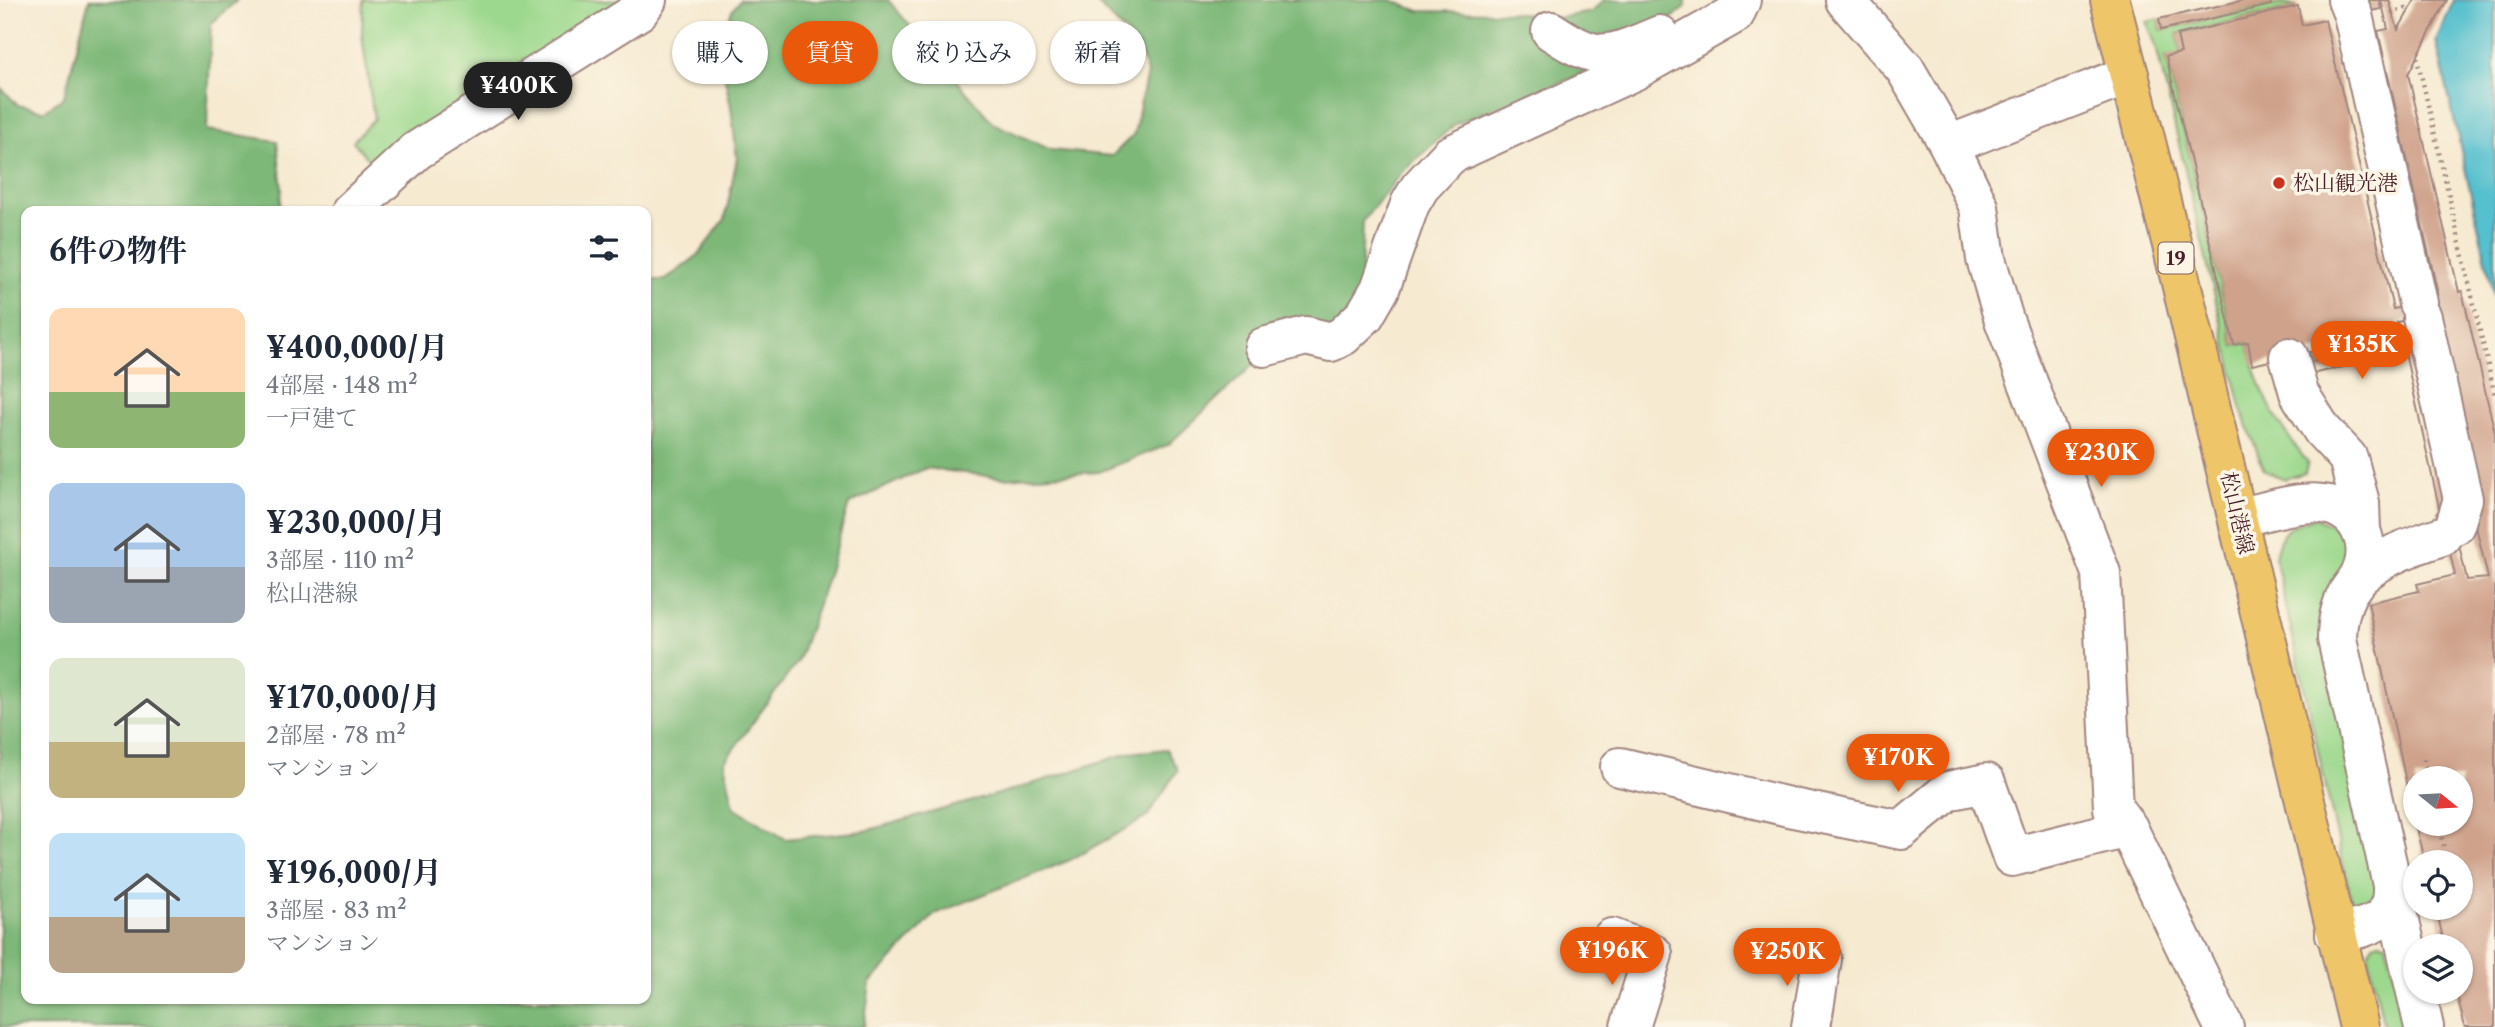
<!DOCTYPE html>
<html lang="ja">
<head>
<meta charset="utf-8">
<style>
  body { margin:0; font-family:"Libre Caslon Text","Noto Serif JP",serif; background:#f2f2f3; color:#1f2937; height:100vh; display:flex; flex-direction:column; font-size:26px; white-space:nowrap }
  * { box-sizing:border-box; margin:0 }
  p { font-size:23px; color:#747a83 }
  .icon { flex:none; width:38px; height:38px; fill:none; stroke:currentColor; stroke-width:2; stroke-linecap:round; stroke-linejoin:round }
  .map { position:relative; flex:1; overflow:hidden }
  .side { position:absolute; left:21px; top:206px; width:630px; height:798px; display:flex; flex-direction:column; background:#fff; border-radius:14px; box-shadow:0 2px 5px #0004 }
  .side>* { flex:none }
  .hud { position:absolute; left:672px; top:21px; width:665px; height:63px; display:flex; gap:14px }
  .needle { width:46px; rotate:108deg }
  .buttons { position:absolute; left:2403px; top:766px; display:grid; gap:14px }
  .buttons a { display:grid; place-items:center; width:70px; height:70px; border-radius:50%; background:#fff; box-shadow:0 2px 5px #0004; font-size:35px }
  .price { position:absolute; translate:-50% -60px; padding:0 16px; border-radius:24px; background:#ea580c; color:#fff; font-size:23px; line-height:46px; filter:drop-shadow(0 2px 4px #0008) }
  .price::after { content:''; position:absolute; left:50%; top:42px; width:21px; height:16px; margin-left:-10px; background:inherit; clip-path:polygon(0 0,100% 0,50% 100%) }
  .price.active { background:#222; color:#fff }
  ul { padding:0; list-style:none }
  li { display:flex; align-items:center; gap:21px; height:175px; padding:0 28px }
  li span { display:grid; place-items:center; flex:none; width:196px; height:140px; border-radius:14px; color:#555 }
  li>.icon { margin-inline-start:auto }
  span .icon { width:84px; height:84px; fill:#fffc; stroke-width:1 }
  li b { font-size:30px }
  h2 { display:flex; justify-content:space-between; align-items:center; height:84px; padding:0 28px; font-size:30px }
  .chip { padding:0 24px; border-radius:32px; background:#fff; box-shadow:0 2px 5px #0004; font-size:24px; line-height:63px }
  .chip.active { background:#ea580c; color:#fff }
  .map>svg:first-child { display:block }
  .green { fill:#9cd88d; stroke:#737c5c; stroke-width:2 }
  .forest { fill:#7db878; stroke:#646c52; stroke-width:2 }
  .water { fill:#54c0ce; stroke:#4f707c; stroke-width:2 }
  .building { fill:#cfa28b }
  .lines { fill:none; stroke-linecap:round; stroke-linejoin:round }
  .minor-casing { stroke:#a0847e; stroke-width:42 }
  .major-casing { stroke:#a0847e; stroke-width:42 }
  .path { stroke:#a0847e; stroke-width:4.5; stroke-dasharray:2 5; stroke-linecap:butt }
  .minor { stroke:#fff; stroke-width:38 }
  .major { stroke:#eec569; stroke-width:38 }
  .poi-dot { fill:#c8321e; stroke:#fcf5e5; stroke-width:2.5 }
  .labels { text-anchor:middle; stroke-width:7; stroke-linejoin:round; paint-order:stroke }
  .shield { fill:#fcf5e5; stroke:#7f5f63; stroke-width:2 }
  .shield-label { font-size:19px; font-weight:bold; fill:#4a1f2b }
  .poi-label { font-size:21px; fill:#4a1f2b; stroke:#fcf5e5; text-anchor:start }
  .street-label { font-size:21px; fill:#4a1f2b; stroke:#fcf5e5 }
</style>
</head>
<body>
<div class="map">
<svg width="2495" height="1027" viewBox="0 0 2495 1027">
  <rect width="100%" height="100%" fill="#fcf5e5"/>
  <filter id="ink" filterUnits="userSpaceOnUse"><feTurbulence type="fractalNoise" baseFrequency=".0143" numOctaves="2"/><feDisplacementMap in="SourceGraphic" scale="14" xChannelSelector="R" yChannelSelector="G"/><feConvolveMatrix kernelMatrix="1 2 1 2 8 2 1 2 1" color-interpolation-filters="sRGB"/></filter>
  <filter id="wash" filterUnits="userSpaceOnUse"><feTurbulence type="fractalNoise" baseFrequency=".00686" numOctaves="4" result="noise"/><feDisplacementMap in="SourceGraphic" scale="28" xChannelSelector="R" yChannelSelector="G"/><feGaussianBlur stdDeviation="1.57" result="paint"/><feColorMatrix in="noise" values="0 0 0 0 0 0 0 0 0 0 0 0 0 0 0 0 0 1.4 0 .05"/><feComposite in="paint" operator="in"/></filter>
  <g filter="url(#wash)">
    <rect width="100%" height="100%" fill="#f6ead1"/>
    <!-- green -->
    <g class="green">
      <path d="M363 0H642L382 177 353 141 374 119 362 35Z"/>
      <path d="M2284 4 2298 6 2177 34 2181 53 2166 57 2234 345 2248 342C2257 390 2278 425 2308 463L2305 473 2285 479 2265 471 2262 465 2241 407 2156 46 2147 22 2159 19 2161 30 2271 5Z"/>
      <path d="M2315 518 2345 532 2377 890 2371 902 2362 905 2351 899 2275 557C2280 530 2289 525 2315 518Z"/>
      <path d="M2380 942 2386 943 2408 1027H2384L2368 953 2373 944Z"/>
    </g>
    <!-- forest -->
    <path class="forest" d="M89 0H237L211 24 207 130 277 141 282 189 279 212H26V999H646V280H665L697 256 725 219 737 158 731 107 719 50 732 10 740 0H888L993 123 1051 150 1112 156 1134 134 1147 73 1139 47 1094 0H1391L1419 11 1508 12 1557 18 1591 12 1604 0H1686V6L1653 35 1575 77 1455 124 1402 172 1363 221 1359 334 1269 350 1168 445 1099 472 1003 478 926 468 849 504 826 581 798 661 724 762 734 807 785 839 865 831 1016 789 1128 753 1166 749 1178 770 1147 817 1070 860 935 914 870 983 864 1027H0V87L18 105 44 111 64 97Z"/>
    <!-- water -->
    <path class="water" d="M2454 0H2495V300L2436 40Z"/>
    <g id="blocks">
      <!-- building -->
      <g class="building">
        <path d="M2244 0H2269L2271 5 2161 30 2159 19Z"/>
        <path d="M2369 0H2379L2381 9 2371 11Z"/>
        <path d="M2381 0H2389L2398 30 2415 0H2447L2408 74 2459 292 2462 291 2495 433V1027H2465L2456 992H2460V947H2445L2436 908H2460V863H2425L2415 824H2460V779H2415L2414 820 2368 603 2419 591 2417 584 2455 575 2450 553 2446 554 2442 536 2437 513 2440 512 2405 353 2307 375 2305 363 2412 338 2467 580 2488 578 2427 315 2397 322 2399 332 2252 365 2248 342 2234 345 2166 56 2181 53 2177 35 2298 6 2302 25 2325 20 2393 309 2430 301 2429 297 2438 294 2378 31 2388 29Z"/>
      </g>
    </g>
  </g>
  <g filter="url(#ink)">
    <use href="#blocks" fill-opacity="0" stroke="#a0847e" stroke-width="2"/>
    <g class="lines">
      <defs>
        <g id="minor">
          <path d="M1845 0 1905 69 1949 145 1979 207 1986 259 2004 320 2101 573 2113 808 2128 828 2224 1027"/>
          <path d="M2347 0 2353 15 2418 303"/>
          <path d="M1551 31C1565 40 1580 50 1596 53 1616 56 1642 42 1660 35"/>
          <path d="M1949 145 2129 75"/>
          <path d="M350 212 416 151 639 11 647 0"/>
          <path d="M2422 317 2463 499 2455 525"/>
          <path d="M1264 347 1306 336 1331 342 1343 336 1365 315 1380 289 1410 204 1420 187 1450 155 1634 71 1735 14 1741 0"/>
          <path d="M2289 357 2299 393 2322 430 2348 458 2360 503 2361 531"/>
          <path d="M2238 518C2275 510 2335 485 2359 527 2365 538 2367 552 2364 564 2362 575 2354 583 2348 592 2340 607 2337 623 2337 639L2415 988"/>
          <path d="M2359 577C2386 554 2410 547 2442 536"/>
          <path d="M1620 767 1793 808 1901 830 1948 791 1986 783 2012 857 2128 828"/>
          <path d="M2335 934C2365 927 2394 925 2392 886"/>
          <path d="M1612 938 1653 954 1630 1027"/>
          <path d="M2416 992 2424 1027"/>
          <path d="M1811 1027 1822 959"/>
        </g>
        <path id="major" d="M2110 0 2173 249 2359 1027"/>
      </defs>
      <!-- minor casing -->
      <use href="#minor" class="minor-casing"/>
      <!-- major casing -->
      <use href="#major" class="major-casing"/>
      <!-- path -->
      <g class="path">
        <path d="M2391 13 2406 8 2408 14"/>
        <path d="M2417 57 2495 396"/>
        <path d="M2424 759 2427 779"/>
        <path d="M2438 824 2444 848"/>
      </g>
      <!-- minor -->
      <use href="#minor" class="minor"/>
      <!-- major -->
      <use href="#major" class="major"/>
    </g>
  </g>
  <!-- markers -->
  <circle class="poi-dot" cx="2279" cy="183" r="7"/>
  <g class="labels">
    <!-- shield labels -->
    <rect class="shield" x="2158.5" y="242.5" width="35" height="31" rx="5"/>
    <g class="shield-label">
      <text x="2176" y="265">19</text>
    </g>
    <!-- poi labels -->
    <g class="poi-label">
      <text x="2293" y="190">松山観光港</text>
    </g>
    <!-- street labels -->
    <g class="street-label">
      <text transform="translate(2237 513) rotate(77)" y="7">松山港線</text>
    </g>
  </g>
</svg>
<div class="buttons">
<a><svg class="needle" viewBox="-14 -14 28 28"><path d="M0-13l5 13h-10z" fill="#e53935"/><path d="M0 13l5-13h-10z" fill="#747a83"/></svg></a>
<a><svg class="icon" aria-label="locate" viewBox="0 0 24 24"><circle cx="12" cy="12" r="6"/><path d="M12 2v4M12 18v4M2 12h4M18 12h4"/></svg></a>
<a><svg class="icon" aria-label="layers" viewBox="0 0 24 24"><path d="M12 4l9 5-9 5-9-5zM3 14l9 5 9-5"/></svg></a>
</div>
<b class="price active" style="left:518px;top:122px">¥400K</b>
<b class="price" style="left:2362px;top:381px">¥135K</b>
<b class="price" style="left:2101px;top:489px">¥230K</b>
<b class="price" style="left:1898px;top:794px">¥170K</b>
<b class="price" style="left:1612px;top:987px">¥196K</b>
<b class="price" style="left:1787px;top:988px">¥250K</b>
<div class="hud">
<a class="chip">購入</a>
<a class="chip active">賃貸</a>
<a class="chip">絞り込み</a>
<a class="chip">新着</a>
</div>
<section class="side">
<h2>6件の物件<svg class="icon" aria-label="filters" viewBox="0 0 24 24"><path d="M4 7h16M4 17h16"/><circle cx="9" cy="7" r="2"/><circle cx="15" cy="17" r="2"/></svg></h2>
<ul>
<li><span style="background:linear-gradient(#ffd9b3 60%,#8fb573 0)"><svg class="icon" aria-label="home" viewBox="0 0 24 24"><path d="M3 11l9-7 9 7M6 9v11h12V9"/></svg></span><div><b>¥400,000/月</b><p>4部屋 · 148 m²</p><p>一戸建て</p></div></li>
<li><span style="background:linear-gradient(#a9c7e8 60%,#9aa5b1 0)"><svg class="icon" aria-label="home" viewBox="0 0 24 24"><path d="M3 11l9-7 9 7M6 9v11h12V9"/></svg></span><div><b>¥230,000/月</b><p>3部屋 · 110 m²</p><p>松山港線</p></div></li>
<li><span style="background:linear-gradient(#dfe7d0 60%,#c2b280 0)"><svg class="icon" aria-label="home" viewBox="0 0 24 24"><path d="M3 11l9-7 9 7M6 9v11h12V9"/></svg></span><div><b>¥170,000/月</b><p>2部屋 · 78 m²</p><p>マンション</p></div></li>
<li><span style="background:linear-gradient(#bfe0f5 60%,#b9a48a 0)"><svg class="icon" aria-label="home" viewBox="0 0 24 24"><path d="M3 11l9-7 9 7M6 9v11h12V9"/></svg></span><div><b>¥196,000/月</b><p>3部屋 · 83 m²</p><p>マンション</p></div></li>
</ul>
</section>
</div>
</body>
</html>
